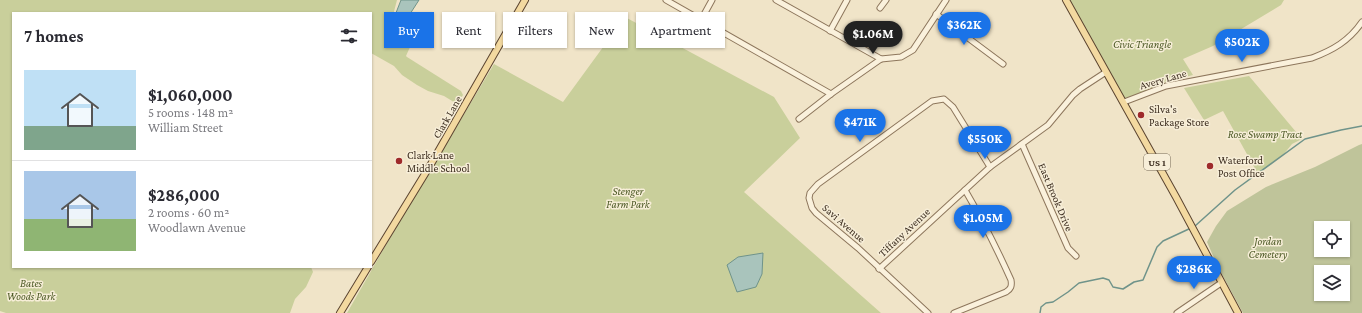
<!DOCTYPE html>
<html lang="en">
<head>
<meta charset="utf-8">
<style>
  body { margin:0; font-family:"Crimson Pro",serif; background:#f7f7f7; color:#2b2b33; height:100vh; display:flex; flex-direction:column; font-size:15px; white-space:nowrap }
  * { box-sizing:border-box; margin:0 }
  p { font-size:13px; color:#7c7c81 }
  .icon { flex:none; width:22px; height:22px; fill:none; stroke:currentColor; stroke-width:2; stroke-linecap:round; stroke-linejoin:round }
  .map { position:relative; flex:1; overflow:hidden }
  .details { position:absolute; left:12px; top:12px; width:360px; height:256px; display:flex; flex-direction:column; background:#fff; border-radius:0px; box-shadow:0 1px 3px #0004 }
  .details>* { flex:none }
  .top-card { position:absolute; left:384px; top:12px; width:380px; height:36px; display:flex; gap:8px }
  .tools { position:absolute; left:1314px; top:221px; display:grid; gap:8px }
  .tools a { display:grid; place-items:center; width:36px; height:36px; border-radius:0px; background:#fff; box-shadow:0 1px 3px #0004; font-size:20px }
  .price { position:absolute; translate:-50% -34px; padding:0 9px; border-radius:14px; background:#1a73e8; color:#fff; font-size:13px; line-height:26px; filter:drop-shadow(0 1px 2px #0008) }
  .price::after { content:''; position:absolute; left:50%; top:24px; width:12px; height:9px; margin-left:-6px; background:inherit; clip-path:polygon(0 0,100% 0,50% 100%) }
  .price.on { background:#222; color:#fff }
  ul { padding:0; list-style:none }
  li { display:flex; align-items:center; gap:12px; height:100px; padding:0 12px }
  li+li { border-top:1px solid #e1e1e2 }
  li span { display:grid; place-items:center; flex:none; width:112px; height:80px; border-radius:0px; color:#555 }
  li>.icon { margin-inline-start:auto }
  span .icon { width:48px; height:48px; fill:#fffc; stroke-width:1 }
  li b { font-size:17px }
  h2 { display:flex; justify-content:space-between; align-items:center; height:48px; padding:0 12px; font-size:17px }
  .pill { padding:0 14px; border-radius:0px; background:#fff; box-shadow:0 1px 3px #0004; font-size:14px; line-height:36px }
  .pill.on { background:#1a73e8; color:#fff }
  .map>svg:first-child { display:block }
  .green { fill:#c9cf9b }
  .cemetery { fill:#bfc49a; fill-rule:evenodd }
  .water { fill:#a9c4bc; stroke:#6f938a }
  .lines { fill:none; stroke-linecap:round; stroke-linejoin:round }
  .stream { stroke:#6f938a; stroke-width:1.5 }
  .minor-casing { stroke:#8d765c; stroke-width:7 }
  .major-casing { stroke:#5b4430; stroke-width:8 }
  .minor { stroke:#faf1dc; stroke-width:5 }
  .major { stroke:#f3d9a0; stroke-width:6 }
  .poi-dot { fill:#9e2a2b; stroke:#f7eed8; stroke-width:1.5 }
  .labels { text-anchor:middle; stroke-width:3; stroke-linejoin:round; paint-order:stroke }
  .shield { fill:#f7eed8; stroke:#756857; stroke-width:1 }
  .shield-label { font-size:10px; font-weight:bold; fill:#3d2e20 }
  .park-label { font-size:11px; font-style:italic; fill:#4d5a26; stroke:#f7eed8 }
  .street-label { font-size:11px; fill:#3d2e20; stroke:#f7eed8 }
  .poi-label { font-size:11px; fill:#3d2e20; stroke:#f7eed8; text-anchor:start }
</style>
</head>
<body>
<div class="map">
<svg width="1362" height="313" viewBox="0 0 1362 313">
  <rect width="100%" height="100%" fill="#f0e4c8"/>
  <!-- green -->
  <g class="green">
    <path d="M0 0H397L390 27 391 42 393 44 402 40 409 44 410 47 406 56 407 57 461 91 463 95 457 104 444 96 428 91 417 85 402 75 394 66 371 53V13H13V267H311L313 272 306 287 295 299 290 313H6L0 311Z"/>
    <path d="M1069 0H1284L1281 5 1213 46 1183 59 1193 75 1159 84 1124 102Z"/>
    <path d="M625 17 774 97 800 138 744 192 881 313H347L390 238 494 64 563 102Z"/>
    <path d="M1249 76 1302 139 1292 144 1283 155 1258 174 1223 111 1204 120 1184 88Z"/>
  </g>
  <!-- cemetery -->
  <path class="cemetery" d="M1362 144V313H1243L1218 267 1207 242 1216 226 1227 211 1266 187 1315 167 1359 145ZM1321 228H1343V250H1321ZM1321 272H1343V294H1321Z"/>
  <!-- water -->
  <g class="water">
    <path d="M401 0H419L401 28 396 26 394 18Z"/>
    <path d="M763 253 762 274 756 287 737 292 727 265 738 257Z"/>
  </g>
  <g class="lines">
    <!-- stream -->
    <g class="stream">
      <path d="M1195 226 1235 190 1305 139 1341 130 1362 126"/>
      <path d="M1040 313 1041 307 1046 303 1053 302 1068 292 1079 283 1103 278 1109 280 1113 287 1123 289 1134 282 1143 280 1157 247 1163 241 1191 228"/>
    </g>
    <defs>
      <g id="minor">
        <path d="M666 0 831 94"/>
        <path d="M776 0 881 59"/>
        <path d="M880 8 886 0"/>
        <path d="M936 14 1003 64"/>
        <path d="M701 20 712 0"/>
        <path d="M830 31 847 0"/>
        <path d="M1124 102 1166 86 1312 58C1333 50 1349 41 1362 22"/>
        <path d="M799 119 831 94 881 59 901 57 913 50 946 0"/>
        <path d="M1022 144 1068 248 1076 256"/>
        <path d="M879 269 990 167 1048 125 1073 95 1080 89 1106 72"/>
        <path d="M928 313 858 248 816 213 812 208 809 198 810 193 818 184 932 101 944 99 953 107 990 167"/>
        <path d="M954 313 1006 292C1011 289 1012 286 1011 280 997 249 982 219 965 190"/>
        <path d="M1177 313 1221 283"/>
      </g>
      <g id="major">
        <path d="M1066 0 1176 197 1238 313"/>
        <path d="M371 262 431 164 525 0"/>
        <path d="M340 313 368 267"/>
      </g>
    </defs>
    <!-- minor casing -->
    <use href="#minor" class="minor-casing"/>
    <!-- major casing -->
    <use href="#major" class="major-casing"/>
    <!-- minor -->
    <use href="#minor" class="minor"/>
    <!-- major -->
    <use href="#major" class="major"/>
  </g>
  <!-- markers -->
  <g class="poi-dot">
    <circle cx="1141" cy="115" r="4"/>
    <circle cx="399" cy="161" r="4"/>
    <circle cx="1210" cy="166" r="4"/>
  </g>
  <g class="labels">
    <!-- shield labels -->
    <rect class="shield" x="1144" y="154" width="26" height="16" rx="3"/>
    <g class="shield-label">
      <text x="1157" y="166">US 1</text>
    </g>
    <!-- park labels -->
    <g class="park-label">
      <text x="1142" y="48">Civic Triangle</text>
      <text x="1265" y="138">Rose Swamp Tract</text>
      <text x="628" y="195">Stenger<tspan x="628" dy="13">Farm Park</tspan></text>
      <text x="1268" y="245">Jordan<tspan x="1268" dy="13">Cemetery</tspan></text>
      <text x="31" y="287">Bates<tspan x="31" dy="13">Woods Park</tspan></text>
    </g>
    <!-- street labels -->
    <g class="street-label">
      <text transform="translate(1163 79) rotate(-16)" y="4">Avery Lane</text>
      <text transform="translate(447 117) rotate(-60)" y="4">Clark Lane</text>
      <text transform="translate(1056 197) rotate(67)" y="4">East Brook Drive</text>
      <text transform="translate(844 223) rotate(41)" y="4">Savi Avenue</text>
      <text transform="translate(904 232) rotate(-43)" y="4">Tiffany Avenue</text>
    </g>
    <!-- poi labels -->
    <g class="poi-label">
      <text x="1149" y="113">Silva's<tspan x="1149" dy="13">Package Store</tspan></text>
      <text x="407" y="159">Clark Lane<tspan x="407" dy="13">Middle School</tspan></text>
      <text x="1218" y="164">Waterford<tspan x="1218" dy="13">Post Office</tspan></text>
    </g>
  </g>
</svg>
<div class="tools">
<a><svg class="icon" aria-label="locate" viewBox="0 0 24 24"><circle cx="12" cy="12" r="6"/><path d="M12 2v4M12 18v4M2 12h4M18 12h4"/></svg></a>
<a><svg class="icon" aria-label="layers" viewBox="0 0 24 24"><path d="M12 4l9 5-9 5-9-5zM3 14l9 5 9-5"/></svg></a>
</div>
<b class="price" style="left:964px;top:46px">$362K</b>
<b class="price on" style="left:873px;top:55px">$1.06M</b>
<b class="price" style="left:1242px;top:63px">$502K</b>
<b class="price" style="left:860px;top:143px">$471K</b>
<b class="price" style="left:985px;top:160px">$550K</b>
<b class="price" style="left:983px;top:239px">$1.05M</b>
<b class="price" style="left:1194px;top:290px">$286K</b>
<div class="top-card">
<a class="pill on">Buy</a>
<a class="pill">Rent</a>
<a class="pill">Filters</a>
<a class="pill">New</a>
<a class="pill">Apartment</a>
</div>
<section class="details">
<h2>7 homes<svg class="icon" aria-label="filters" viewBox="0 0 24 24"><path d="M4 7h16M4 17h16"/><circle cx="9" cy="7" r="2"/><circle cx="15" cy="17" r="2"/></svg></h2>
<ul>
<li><span style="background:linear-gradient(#bfe0f5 70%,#7fa58c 0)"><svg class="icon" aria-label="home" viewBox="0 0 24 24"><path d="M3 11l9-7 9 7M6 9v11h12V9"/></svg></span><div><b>$1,060,000</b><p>5 rooms · 148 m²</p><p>William Street</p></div></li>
<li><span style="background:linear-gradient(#a9c7e8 60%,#8fb573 0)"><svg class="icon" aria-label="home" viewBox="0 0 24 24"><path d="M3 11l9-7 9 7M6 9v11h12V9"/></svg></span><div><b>$286,000</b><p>2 rooms · 60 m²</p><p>Woodlawn Avenue</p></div></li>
</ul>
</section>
</div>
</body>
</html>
